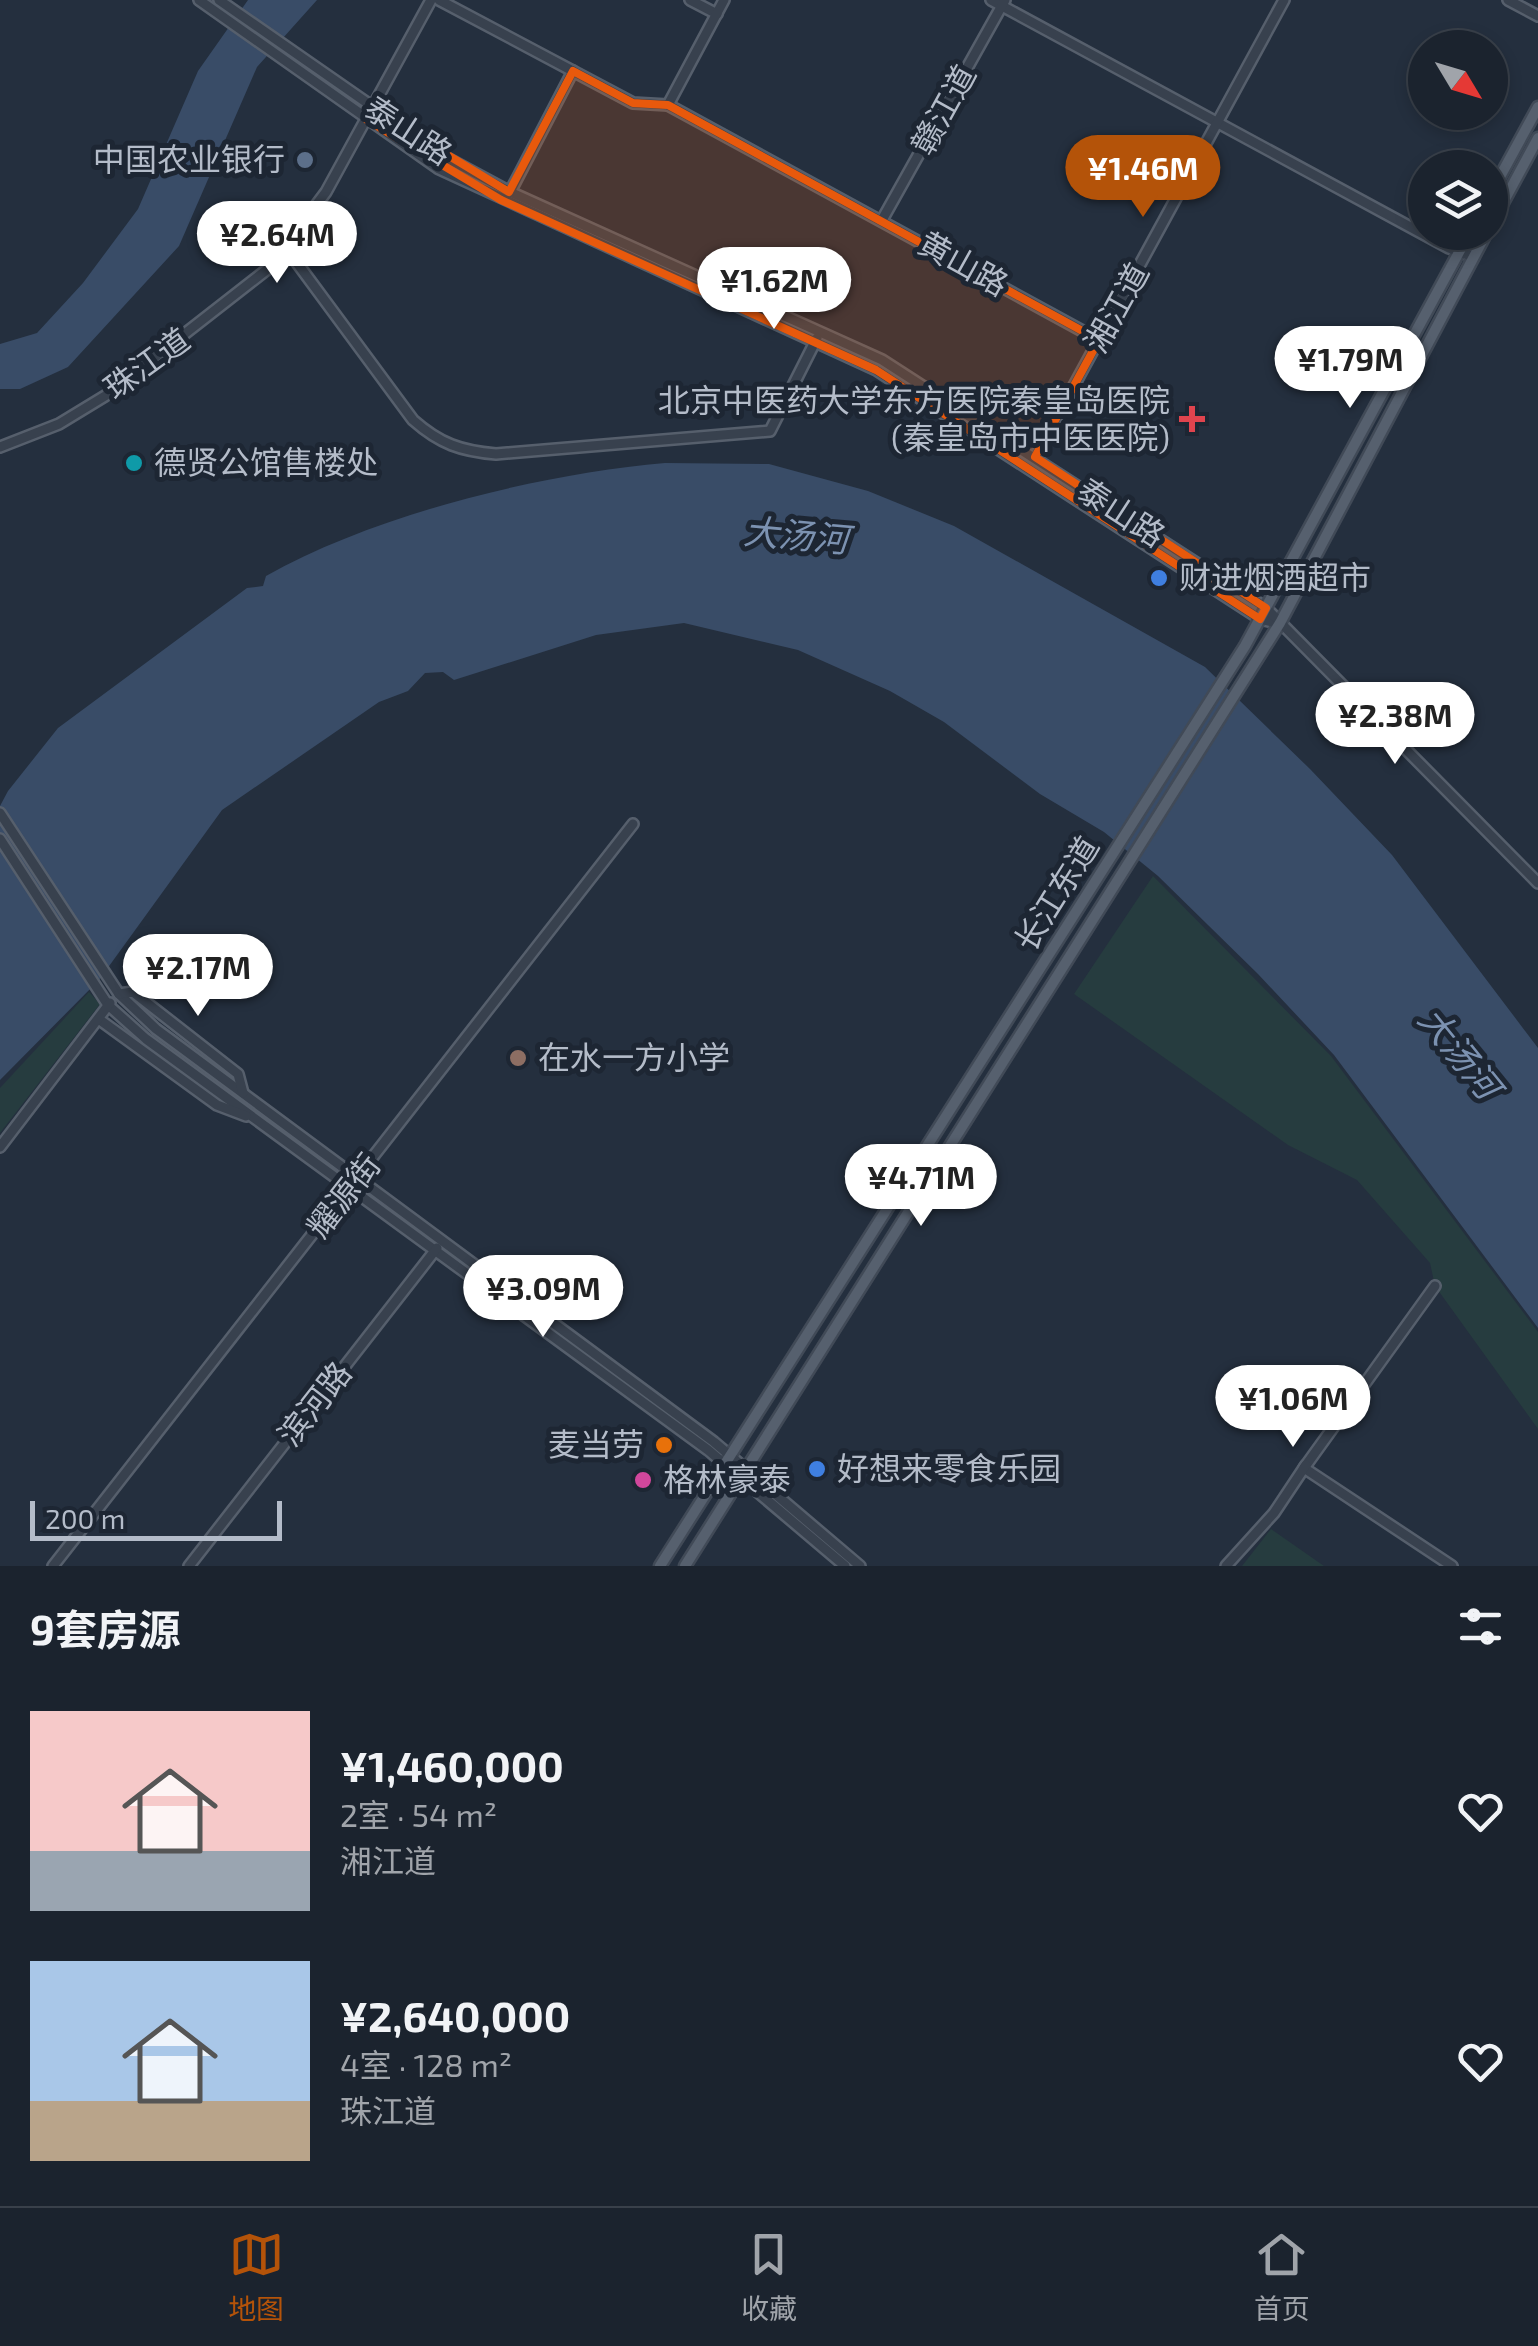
<!DOCTYPE html>
<html lang="zh">
<head>
<meta charset="utf-8">
<style>
  body { margin:0; font-family:"Exo 2","Noto Sans SC",sans-serif; background:#282f3a; color:#f1f3f6; height:100vh; display:flex; flex-direction:column; font-size:38px; white-space:nowrap }
  * { box-sizing:border-box; margin:0 }
  p { font-size:32px; color:#a0a4aa }
  .icon { flex:none; width:55px; height:55px; fill:none; stroke:currentColor; stroke-width:2; stroke-linecap:round; stroke-linejoin:round }
  .map { position:relative; height:1566px; overflow:hidden }
  .details { display:flex; flex-direction:column; background:#1b232e; flex:1 }
  .details>* { flex:none }
  .needle { width:65px; rotate:128deg }
  .controls { position:absolute; left:1408px; top:30px; display:grid; gap:20px }
  .controls a { display:grid; place-items:center; width:100px; height:100px; border-radius:50%; background:#1b232e; box-shadow:0 5px 15px #0003,0 0 0 2px #39404a; font-size:50px }
  .scale { position:absolute; left:30px; bottom:25px; width:252px; box-sizing:border-box; padding-left:10px; border:5px solid #b4bcc9; border-top:0; font-size:28px; line-height:35px; white-space:nowrap; color:#b4bcc9; -webkit-text-stroke:8px #1d2633; paint-order:stroke }
  .price { position:absolute; translate:-50% -85px; padding:0 22px; border-radius:35px; background:#fff; color:#222; font-size:32px; line-height:65px; filter:drop-shadow(0 2px 5px #0008) }
  .price::after { content:''; position:absolute; left:50%; top:60px; width:30px; height:22px; margin-left:-15px; background:inherit; clip-path:polygon(0 0,100% 0,50% 100%) }
  .price.on { background:#b45309; color:#fff }
  ul { padding:0; list-style:none }
  li { display:flex; align-items:center; gap:30px; height:250px; padding:0 30px }
  li span { display:grid; place-items:center; flex:none; width:280px; height:200px; border-radius:0px; color:#555 }
  li>.icon { margin-inline-start:auto }
  span .icon { width:120px; height:120px; fill:#fffc; stroke-width:1 }
  li b { font-size:42px }
  h2 { display:flex; justify-content:space-between; align-items:center; height:120px; padding:0 30px; font-size:42px }
  .tab-bar { display:flex; justify-content:space-around; align-items:center; height:140px; border-top:2px solid #39404a; background:#1b232e; font-size:28px; color:#a0a4aa }
  .tab-bar a { display:grid; justify-items:center; gap:5px }
  .tab-bar .on { color:#b45309 }
  .map>svg:first-child { display:block }
  .green { fill:#263c3f }
  .water { fill:#394c67 }
  .lines { fill:none; stroke-linecap:round; stroke-linejoin:round }
  .minor-casing { stroke:#565f6c; stroke-width:14 }
  .major-casing { stroke:#414a57; stroke-width:15 }
  .minor { stroke:#38414e; stroke-width:9 }
  .major { stroke:#56606e; stroke-width:10 }
  .marked { fill:#e8590c; fill-opacity:0.2; stroke:#e8590c; stroke-width:8; stroke-linejoin:round }
  .service-dot { fill:#5c6f8a; stroke:#1d2633; stroke-width:4 }
  .health-dot { fill:#e0444e; stroke:#1d2633; stroke-width:4 }
  .culture-dot { fill:#0f9aa8; stroke:#1d2633; stroke-width:4 }
  .shop-dot { fill:#3f7fe0; stroke:#1d2633; stroke-width:4 }
  .education-dot { fill:#8d6e63; stroke:#1d2633; stroke-width:4 }
  .food-dot { fill:#e8710a; stroke:#1d2633; stroke-width:4 }
  .hotel-dot { fill:#d1479c; stroke:#1d2633; stroke-width:4 }
  .labels { text-anchor:middle; stroke-width:10; stroke-linejoin:round; paint-order:stroke }
  .street-label { font-size:32px; fill:#b4bcc9; stroke:#1d2633 }
  .poi-label { font-size:32px; fill:#b4bcc9; stroke:#1d2633; text-anchor:start }
  .water-label { font-size:35px; font-style:italic; fill:#7c92b1; stroke:#1d2633 }
</style>
</head>
<body>
<div class="map">
<svg width="1538" height="1566" viewBox="0 0 1538 1566">
  <rect width="100%" height="100%" fill="#242f3e"/>
  <!-- green -->
  <g class="green">
    <path d="M1153 876 1331 1056 1538 1332V1429L1435 1286 1430 1263 1357 1180 1288 1145 1074 994Z"/>
    <path d="M89 992 100 1004 0 1133V1088Z"/>
    <path d="M1271 1529 1324 1566H1242Z"/>
  </g>
  <!-- water -->
  <g class="water">
    <path d="M248 0H317L257 67 179 246 68 367 20 389H0V344L37 333 83 283 138 209 198 71Z"/>
    <path d="M665 463 769 464 868 491 954 526 1205 667 1310 769 1392 855 1538 1048V1328L1334 1055 1258 974 1158 876 1104 832 1040 794 944 722 890 691 798 650 684 623 596 635 454 680 443 672 425 673 408 691 379 702 222 810 99 980 0 1080V806L8 791 58 728 247 588 263 586 266 576C376 514 540 474 665 463Z"/>
  </g>
  <g class="lines">
    <defs>
      <g id="minor">
        <path d="M199 0 439 169 876 370 1260 619 1277 623"/>
        <path d="M219 0 445 157 510 192 882 360 1266 608 1538 883"/>
        <path d="M439 0 633 103 668 105 1099 340"/>
        <path d="M690 0 717 14"/>
        <path d="M991 0 1449 248 1474 257"/>
        <path d="M1508 0 1538 16"/>
        <path d="M668 105 724 0"/>
        <path d="M510 192 573 71"/>
        <path d="M882 220 1005 0"/>
        <path d="M286 248 413 420C440 444 461 451 496 454L770 431 817 338"/>
        <path d="M0 447 59 424 105 396 269 268 326 192 431 0"/>
        <path d="M1035 457 1284 0"/>
        <path d="M0 813 119 994 156 1029 714 1442 860 1566"/>
        <path d="M0 839 108 1005 146 1039 708 1450 845 1566"/>
        <path d="M119 994 133 992 238 1074 243 1093"/>
        <path d="M100 1020 217 1105 246 1116"/>
        <path d="M0 1147 110 1003"/>
        <path d="M1435 1286 1304 1468 1452 1566"/>
        <path d="M53 1566 633 824"/>
        <path d="M189 1566 437 1248"/>
        <path d="M1226 1566 1274 1513 1306 1465"/>
      </g>
      <g id="major">
        <path d="M1490 195 1538 107"/>
        <path d="M1490 227 1538 138"/>
        <path d="M660 1566 1245 646 1470 232"/>
        <path d="M685 1566 1280 623 1487 232"/>
      </g>
    </defs>
    <!-- minor casing -->
    <use href="#minor" class="minor-casing"/>
    <!-- major casing -->
    <use href="#major" class="major-casing"/>
    <!-- minor -->
    <use href="#minor" class="minor"/>
    <!-- major -->
    <use href="#major" class="major"/>
  </g>
  <!-- marked area -->
  <path class="marked" d="M573 71 633 103 668 105 1099 340 1035 457 1266 608 1260 619 876 370 501 200 367 120 373 110 509 192Z"/>
  <!-- markers -->
  <circle class="service-dot" cx="305" cy="160" r="10"/>
  <path class="health-dot" d="M1187 404h10v10h10v10h-10v10h-10v-10h-10v-10h10z"/>
  <circle class="culture-dot" cx="134" cy="463" r="10"/>
  <g class="shop-dot">
    <circle cx="1159" cy="578" r="10"/>
    <circle cx="817" cy="1469" r="10"/>
  </g>
  <circle class="education-dot" cx="518" cy="1058" r="10"/>
  <circle class="food-dot" cx="664" cy="1445" r="10"/>
  <circle class="hotel-dot" cx="643" cy="1480" r="10"/>
  <g class="labels">
    <!-- street labels -->
    <g class="street-label">
      <text transform="translate(944 110) rotate(-61)" y="11">赣江道</text>
      <text transform="translate(408 131) rotate(33)" y="11">泰山路</text>
      <text transform="translate(963 264) rotate(29)" y="11">黄山路</text>
      <text transform="translate(1117 308) rotate(-61)" y="11">湘江道</text>
      <text transform="translate(147 364) rotate(-36)" y="11">珠江道</text>
      <text transform="translate(1121 513) rotate(33)" y="11">泰山路</text>
      <text transform="translate(1057 894) rotate(-58)" y="11">长江东道</text>
      <text transform="translate(344 1196) rotate(-52)" y="11">耀源街</text>
      <text transform="translate(315 1404) rotate(-52)" y="11">滨河路</text>
    </g>
    <!-- poi labels -->
    <g class="poi-label">
      <text x="285" y="171" text-anchor="end">中国农业银行</text>
      <text x="1170" y="412" text-anchor="end">北京中医药大学东方医院秦皇岛医院<tspan x="1170" dy="37">(秦皇岛市中医医院)</tspan></text>
      <text x="154" y="474">德贤公馆售楼处</text>
      <text x="1179" y="589">财进烟酒超市</text>
      <text x="538" y="1069">在水一方小学</text>
      <text x="644" y="1456" text-anchor="end">麦当劳</text>
      <text x="837" y="1480">好想来零食乐园</text>
      <text x="663" y="1491">格林豪泰</text>
    </g>
    <!-- water labels -->
    <g class="water-label">
      <text transform="translate(796 536) rotate(5)" y="12">大汤河</text>
      <text transform="translate(1459 1053) rotate(51)" y="12">大汤河</text>
    </g>
  </g>
</svg>
<div class="controls">
<a><svg class="needle" viewBox="-14 -14 28 28"><path d="M0-13l5 13h-10z" fill="#e53935"/><path d="M0 13l5-13h-10z" fill="#a0a4aa"/></svg></a>
<a><svg class="icon" aria-label="layers" viewBox="0 0 24 24"><path d="M12 4l9 5-9 5-9-5zM3 14l9 5 9-5"/></svg></a>
</div>
<div class="scale">200 m</div>
<b class="price on" style="left:1143px;top:220px">¥1.46M</b>
<b class="price" style="left:277px;top:286px">¥2.64M</b>
<b class="price" style="left:774px;top:332px">¥1.62M</b>
<b class="price" style="left:1350px;top:411px">¥1.79M</b>
<b class="price" style="left:1395px;top:767px">¥2.38M</b>
<b class="price" style="left:198px;top:1019px">¥2.17M</b>
<b class="price" style="left:921px;top:1229px">¥4.71M</b>
<b class="price" style="left:543px;top:1340px">¥3.09M</b>
<b class="price" style="left:1293px;top:1450px">¥1.06M</b>
</div>
<section class="details">
<h2>9套房源<svg class="icon" aria-label="filters" viewBox="0 0 24 24"><path d="M4 7h16M4 17h16"/><circle cx="9" cy="7" r="2"/><circle cx="15" cy="17" r="2"/></svg></h2>
<ul>
<li><span style="background:linear-gradient(#f6c9c9 70%,#9aa5b1 0)"><svg class="icon" aria-label="home" viewBox="0 0 24 24"><path d="M3 11l9-7 9 7M6 9v11h12V9"/></svg></span><div><b>¥1,460,000</b><p>2室 · 54 m²</p><p>湘江道</p></div><svg class="icon" aria-label="heart" viewBox="0 0 24 24"><path d="M12 20l-8-8c-3-5 5-10 8-4 3-6 11-1 8 4z"/></svg></li>
<li><span style="background:linear-gradient(#a9c7e8 70%,#b9a48a 0)"><svg class="icon" aria-label="home" viewBox="0 0 24 24"><path d="M3 11l9-7 9 7M6 9v11h12V9"/></svg></span><div><b>¥2,640,000</b><p>4室 · 128 m²</p><p>珠江道</p></div><svg class="icon" aria-label="heart" viewBox="0 0 24 24"><path d="M12 20l-8-8c-3-5 5-10 8-4 3-6 11-1 8 4z"/></svg></li>
</ul>
</section>
<nav class="tab-bar">
<a class="on"><svg class="icon" aria-label="map" viewBox="0 0 24 24"><path d="M3 6l6-2 6 2 6-2v14l-6 2-6-2-6 2zM9 4v14M15 6v14"/></svg>地图</a>
<a><svg class="icon" aria-label="saved" viewBox="0 0 24 24"><path d="M7 4h10v16l-5-4-5 4z"/></svg>收藏</a>
<a><svg class="icon" aria-label="home" viewBox="0 0 24 24"><path d="M3 11l9-7 9 7M6 9v11h12V9"/></svg>首页</a>
</nav>
</body>
</html>
